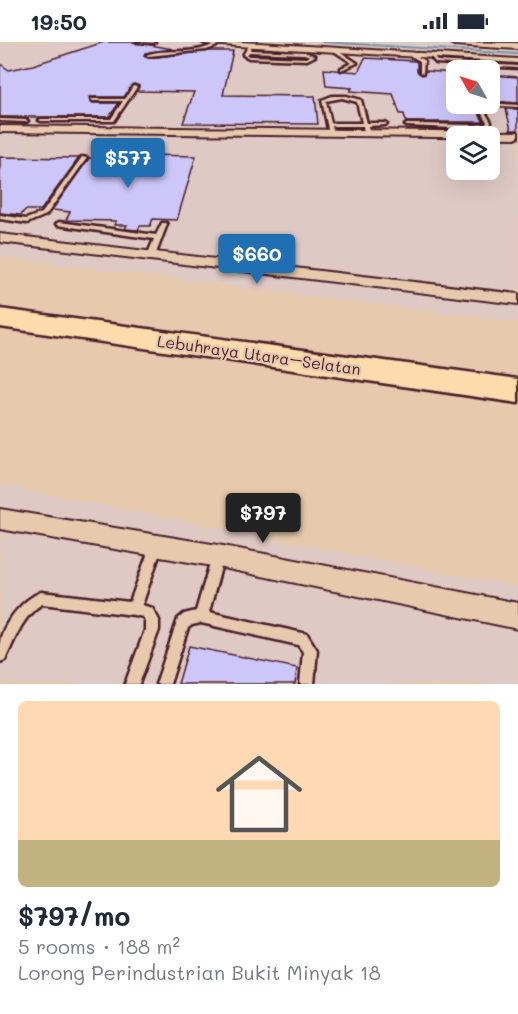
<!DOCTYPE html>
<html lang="en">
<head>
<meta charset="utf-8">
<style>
  body { margin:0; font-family:Mali,sans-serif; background:#f6f6f7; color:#1f2937; height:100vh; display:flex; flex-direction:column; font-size:22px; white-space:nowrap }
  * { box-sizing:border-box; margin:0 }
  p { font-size:20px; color:#747a83 }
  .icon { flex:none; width:33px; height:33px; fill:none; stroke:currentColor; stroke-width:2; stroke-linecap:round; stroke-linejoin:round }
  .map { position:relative; height:642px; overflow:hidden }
  .sheet { display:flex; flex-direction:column; background:#fff; flex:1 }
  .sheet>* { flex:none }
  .needle { width:39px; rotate:309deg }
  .tools { position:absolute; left:446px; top:18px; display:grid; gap:12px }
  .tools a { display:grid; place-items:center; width:54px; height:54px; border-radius:9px; background:#fff; box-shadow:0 6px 24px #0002; font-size:30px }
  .price { position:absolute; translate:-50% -51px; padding:0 14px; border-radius:6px; background:#1f6fb2; color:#fff; font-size:20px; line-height:39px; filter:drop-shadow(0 2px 3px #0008) }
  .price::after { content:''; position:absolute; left:50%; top:36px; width:18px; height:14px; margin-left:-9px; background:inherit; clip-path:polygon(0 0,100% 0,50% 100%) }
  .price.on { background:#222; color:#fff }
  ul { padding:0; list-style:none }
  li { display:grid; align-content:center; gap:12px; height:318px; padding:0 18px }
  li+li { border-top:2px solid #e0e1e3 }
  li span { display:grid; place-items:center; height:186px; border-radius:9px; color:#555 }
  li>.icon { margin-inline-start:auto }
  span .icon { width:108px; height:108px; fill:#fffc; stroke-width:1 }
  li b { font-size:26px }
  .status { display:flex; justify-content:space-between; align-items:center; height:42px; padding:0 30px; background:#fff; direction:ltr }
  .status svg { height:16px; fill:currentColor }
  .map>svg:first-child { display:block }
  .built { fill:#dfc9c4; fill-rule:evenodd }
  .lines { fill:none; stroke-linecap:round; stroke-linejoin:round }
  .stream { stroke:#7590a2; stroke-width:2 }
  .building { fill:#cdc6f9; stroke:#4a1f2b; stroke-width:1.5 }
  .service-casing { stroke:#4a1f2b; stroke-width:5 }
  .minor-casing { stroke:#4a1f2b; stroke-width:4 }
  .secondary-casing { stroke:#4a1f2b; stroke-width:4 }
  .motorway-casing { stroke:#4a1f2b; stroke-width:5 }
  .service { fill:#e7caad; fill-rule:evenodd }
  .minor { fill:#e7caad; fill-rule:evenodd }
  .secondary { fill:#e7caad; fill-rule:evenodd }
  .motorway { fill:#fcdcac; fill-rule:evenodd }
  .labels { text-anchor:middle; stroke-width:4.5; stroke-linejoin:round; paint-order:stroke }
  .street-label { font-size:16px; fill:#4a1f2b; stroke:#e7caad }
</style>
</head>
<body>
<div class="status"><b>19:50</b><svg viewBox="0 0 49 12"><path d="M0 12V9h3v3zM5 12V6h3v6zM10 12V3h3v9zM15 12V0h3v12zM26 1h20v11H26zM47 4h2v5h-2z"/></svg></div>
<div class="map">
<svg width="518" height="642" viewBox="0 0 518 642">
  <rect width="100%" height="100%" fill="#e7caad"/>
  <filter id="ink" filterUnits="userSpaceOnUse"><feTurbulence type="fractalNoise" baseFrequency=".0167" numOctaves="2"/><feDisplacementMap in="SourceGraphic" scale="12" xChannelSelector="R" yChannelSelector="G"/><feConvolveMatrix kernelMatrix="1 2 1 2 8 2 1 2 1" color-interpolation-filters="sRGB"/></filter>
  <g filter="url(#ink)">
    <!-- built -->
    <g class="built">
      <path d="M0 0H518V280L0 215ZM456 28H489V62H456ZM456 94H489V128H456Z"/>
      <path d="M0 443 518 545V642H0Z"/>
    </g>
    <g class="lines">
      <!-- stream -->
      <path class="stream" d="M322 0 518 12"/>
    </g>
    <!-- building -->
    <g class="building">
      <path d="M104 0H133L173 7 145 11 144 14 148 16 211 9H233L223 53 315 54 318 82 183 81 194 50 137 49 139 44 134 42 124 55H89L93 61H119L109 75H0V22L9 28 33 23Z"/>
      <path d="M365 16 415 19 417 20V29L422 33 425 29 456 31V62H473L484 80H406L404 72H400L393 52 350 49 352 46 326 44 324 27 358 30Z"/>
      <path d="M489 33 518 35V61L489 59Z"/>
      <path d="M506 67H518V88H511Z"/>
      <path d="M98 112 196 114 177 178 153 177 150 184H140L138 188 125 187 127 183H114L116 179 66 178 70 170 52 168 89 116H96Z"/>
      <path d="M0 115 79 116 41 168H25L21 173 0 171Z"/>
      <path d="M189 604 297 626 295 642H178Z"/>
    </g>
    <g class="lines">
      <defs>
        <g id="service">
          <path d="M137 0H155L153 1Z"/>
          <path d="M217 0 220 1 215 5 206 8 148 14 146 13C168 5 197 15 217 0Z"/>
          <path d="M250 2 252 3 250 8 305 10 315 14 307 18 249 16 243 13ZM249 10 304 12 310 14 306 16 250 14 247 13Z"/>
          <path d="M334 7H336L357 21 341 28V26L352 21 334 9Z"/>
          <path d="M411 12 424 18 423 31 420 30V19L411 14Z"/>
          <path d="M432 13 437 19 518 24V26L436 21 430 14Z"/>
          <path d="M133 44 137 45 114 79H41L39 78 41 77H111L123 59H93L91 57H125Z"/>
          <path d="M332 54H346L361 58 367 81H385L387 82 385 83 368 84 370 91 367 93 364 91 363 84H332L334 91 329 92 322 58ZM342 56 357 60 362 81H331L326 59Z"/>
          <path d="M489 61 518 63V65L485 63 483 62Z"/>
          <path d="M476 62H480L491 80 490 84 476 87 407 84 405 83 407 82 476 83 486 82 487 80Z"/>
          <path d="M0 77 26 78 28 79 26 80 0 79Z"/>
          <path d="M82 115 87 116 46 173 27 181 0 177V173L26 177 42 171Z"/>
          <path d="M59 180 156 193 162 181H166L167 182 155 214 151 216 147 214 154 197 57 183 56 182Z"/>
          <path d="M156 500 160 501 162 505 142 563 152 566 159 578V588L139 642H125L145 588V579L143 575 134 573 42 562C22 574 15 598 5 618L0 620C0 614 0 607 0 601 2 582 23 557 41 550L130 560 150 505 152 501Z"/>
          <path d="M218 509 222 510 224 514 209 570 307 592 317 608 314 642H300L303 610 298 603 201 581 192 583 188 586 170 642H156L178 577 184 572 196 569 212 514 214 510Z"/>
        </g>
        <g id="minor">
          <path d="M201 0H241L518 17V21L205 2Z"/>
          <path d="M0 84 518 90V96L0 90Z"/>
          <path d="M0 192 518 252V262L0 200Z"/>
          <path d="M0 467 218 503 518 561V587L218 525 0 487Z"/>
        </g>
        <path id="secondary" d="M449 0 518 1V7L454 3Z"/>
        <path id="motorway" d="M0 267 518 337V361L0 285Z"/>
      </defs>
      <!-- service casing -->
      <use href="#service" class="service-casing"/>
      <!-- minor casing -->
      <use href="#minor" class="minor-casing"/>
      <!-- secondary casing -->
      <use href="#secondary" class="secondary-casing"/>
      <!-- motorway casing -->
      <use href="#motorway" class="motorway-casing"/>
      <!-- service -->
      <use href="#service" class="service"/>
      <!-- minor -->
      <use href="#minor" class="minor"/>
      <!-- secondary -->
      <use href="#secondary" class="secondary"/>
      <!-- motorway -->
      <use href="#motorway" class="motorway"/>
    </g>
  </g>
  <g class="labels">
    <!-- street labels -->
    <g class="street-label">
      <text transform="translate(259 313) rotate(8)" y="6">Lebuhraya Utara–Selatan</text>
    </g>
  </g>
</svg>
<div class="tools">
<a><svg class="needle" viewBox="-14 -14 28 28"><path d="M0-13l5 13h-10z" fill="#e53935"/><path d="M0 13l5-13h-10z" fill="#747a83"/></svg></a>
<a><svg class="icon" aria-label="layers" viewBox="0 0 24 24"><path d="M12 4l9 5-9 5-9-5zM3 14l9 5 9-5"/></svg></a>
</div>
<b class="price" style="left:128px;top:147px">$577</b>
<b class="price" style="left:257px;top:243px">$660</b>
<b class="price on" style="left:263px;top:502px">$797</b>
</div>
<section class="sheet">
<ul>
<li><span style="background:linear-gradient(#ffd9b3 75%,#c2b280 0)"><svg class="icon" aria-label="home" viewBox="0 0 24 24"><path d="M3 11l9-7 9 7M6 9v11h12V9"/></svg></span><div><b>$797/mo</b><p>5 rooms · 188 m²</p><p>Lorong Perindustrian Bukit Minyak 18</p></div></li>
</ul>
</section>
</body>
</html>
